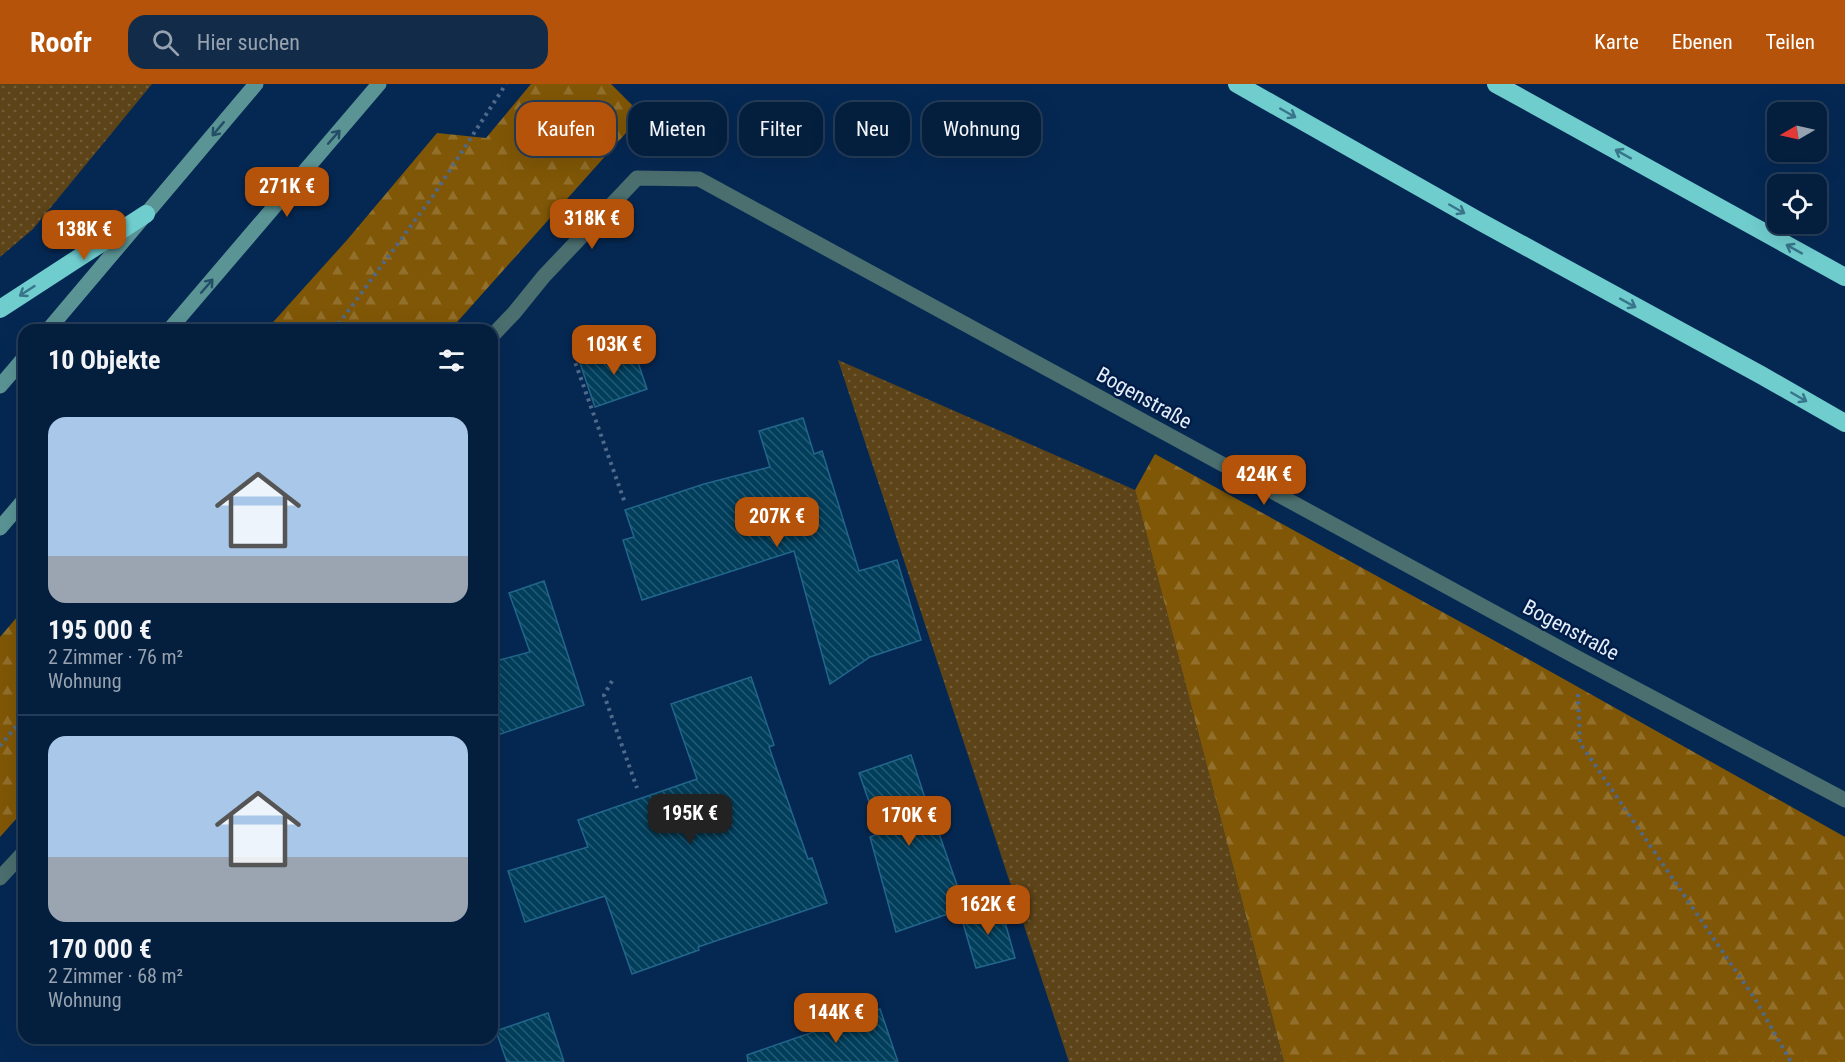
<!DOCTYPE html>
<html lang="de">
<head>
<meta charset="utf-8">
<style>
  body { margin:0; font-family:"Roboto Condensed",sans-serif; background:#122b49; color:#f1f3f6; height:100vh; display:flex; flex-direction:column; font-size:22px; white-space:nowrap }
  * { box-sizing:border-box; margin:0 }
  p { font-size:20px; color:#97a2b0 }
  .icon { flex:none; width:33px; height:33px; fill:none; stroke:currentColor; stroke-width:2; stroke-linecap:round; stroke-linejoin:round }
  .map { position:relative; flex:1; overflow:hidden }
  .side { position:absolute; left:18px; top:240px; width:480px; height:720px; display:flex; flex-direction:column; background:#041e3e; border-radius:18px; box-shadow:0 6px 24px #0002,0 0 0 2px #253c58 }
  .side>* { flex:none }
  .banner { position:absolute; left:516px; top:18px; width:570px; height:54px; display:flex; gap:12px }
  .needle { width:39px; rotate:261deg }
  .controls { position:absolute; left:1767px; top:18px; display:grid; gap:12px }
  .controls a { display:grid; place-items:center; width:60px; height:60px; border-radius:12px; background:#041e3e; box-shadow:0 6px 24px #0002,0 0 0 2px #253c58; font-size:30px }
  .price { position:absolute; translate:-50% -51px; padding:0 14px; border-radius:12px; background:#b45309; color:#fff; font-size:20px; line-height:39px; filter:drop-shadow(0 2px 3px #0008) }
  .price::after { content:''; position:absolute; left:50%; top:36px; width:18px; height:14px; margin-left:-9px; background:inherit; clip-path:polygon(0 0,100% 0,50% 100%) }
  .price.selected { background:#222; color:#fff }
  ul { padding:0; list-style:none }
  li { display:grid; align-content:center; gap:12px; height:318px; padding:0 30px }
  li+li { border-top:2px solid #253c58 }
  li span { display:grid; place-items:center; height:186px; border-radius:18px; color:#555 }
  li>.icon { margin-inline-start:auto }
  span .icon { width:108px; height:108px; fill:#fffc; stroke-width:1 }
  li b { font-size:26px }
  h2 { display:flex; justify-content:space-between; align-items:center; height:72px; padding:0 30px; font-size:26px }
  .chip { padding:0 21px; border-radius:18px; background:#041e3e; box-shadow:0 6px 24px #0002,0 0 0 2px #253c58; font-size:21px; line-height:54px }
  .chip.selected { background:#b45309; color:#fff }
  header { display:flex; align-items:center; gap:36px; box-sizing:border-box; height:84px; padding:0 30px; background:#b45309; color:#fff }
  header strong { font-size:28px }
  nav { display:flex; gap:33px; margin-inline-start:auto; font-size:21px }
  .search { width:420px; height:54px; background:#122b49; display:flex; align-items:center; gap:15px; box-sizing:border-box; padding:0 21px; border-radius:18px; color:#97a2b0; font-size:22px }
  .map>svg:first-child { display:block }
  .grass { fill:url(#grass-dots) }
  .forest { fill:url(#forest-firs) }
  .building { fill:url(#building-back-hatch); stroke:#23668b; stroke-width:1.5 }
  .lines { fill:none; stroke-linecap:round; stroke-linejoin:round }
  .path { stroke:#4f698a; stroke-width:4; stroke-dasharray:3 4.5; stroke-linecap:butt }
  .street { stroke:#4b6e6e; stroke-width:15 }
  .secondary { stroke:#5b9495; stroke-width:15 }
  .highway { stroke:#70cdce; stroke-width:18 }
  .oneway { stroke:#38758b }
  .oneway2 { stroke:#244d67 }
  .labels { text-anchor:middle; stroke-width:5; stroke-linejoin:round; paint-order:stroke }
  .street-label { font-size:21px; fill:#e6eefa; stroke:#001d48 }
</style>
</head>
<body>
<header>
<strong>Roofr</strong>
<div class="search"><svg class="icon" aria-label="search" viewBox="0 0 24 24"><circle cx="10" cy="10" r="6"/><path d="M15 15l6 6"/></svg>Hier suchen</div>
<nav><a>Karte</a><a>Ebenen</a><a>Teilen</a></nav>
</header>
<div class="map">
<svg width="1845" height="978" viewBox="0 0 1845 978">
  <defs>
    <pattern id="grass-dots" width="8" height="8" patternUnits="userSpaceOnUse" patternTransform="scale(1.5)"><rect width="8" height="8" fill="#5d4318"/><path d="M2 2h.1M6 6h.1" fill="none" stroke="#745e3a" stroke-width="1.8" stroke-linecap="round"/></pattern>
    <pattern id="forest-firs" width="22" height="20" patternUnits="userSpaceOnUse" patternTransform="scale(1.5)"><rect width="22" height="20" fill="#805706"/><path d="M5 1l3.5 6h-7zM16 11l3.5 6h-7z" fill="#926f2b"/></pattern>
    <pattern id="building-back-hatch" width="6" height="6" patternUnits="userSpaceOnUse" patternTransform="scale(1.5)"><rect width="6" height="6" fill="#003e5b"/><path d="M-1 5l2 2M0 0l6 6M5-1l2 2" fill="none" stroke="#255a73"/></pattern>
  </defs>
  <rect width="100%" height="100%" fill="#052853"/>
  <!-- grass -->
  <g class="grass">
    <path d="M0 0H152L33 145 0 173Z"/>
    <path d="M838 276 1135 406 1284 978H1069Z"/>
  </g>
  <!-- forest -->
  <g class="forest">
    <path d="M531 0H611L642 31 450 246H266L347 156 437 49 486 54Z"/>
    <path d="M1155 370 1537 580 1845 753V978H1284L1135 406Z"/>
    <path d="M24 525V726L0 753V553Z"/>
  </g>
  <!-- building -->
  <g class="building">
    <path d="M632 261 647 305 595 323 580 279Z"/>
    <path d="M803 334 814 370 822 367 859 487 897 476 921 556 870 573 830 600 794 467 642 516 623 456 634 453 625 426 704 400 770 383 759 347Z"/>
    <path d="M544 497 584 621 492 653V578L530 568 509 509Z"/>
    <path d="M751 593 774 661 769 663 808 775 812 774 827 819 698 863 699 866 632 890 605 812 525 838 508 787 588 763 578 736 697 695 671 620Z"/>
    <path d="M911 671 933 739 935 738 965 824 896 848 870 753 880 749 859 689Z"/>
    <path d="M1000 820 1015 874 976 884 961 832Z"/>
    <path d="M880 925 898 978H748L747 971Z"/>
    <path d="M548 929 564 978H507L496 947Z"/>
  </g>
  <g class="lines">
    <!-- path -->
    <g class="path">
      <path d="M334 246 433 112 506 0"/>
      <path d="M590 255 574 275 625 419"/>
      <path d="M612 597 604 611 637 704"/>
      <path d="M1578 610 1580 659 1755 915 1791 978"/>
      <path d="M0 662 24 633"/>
    </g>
    <!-- street -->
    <g class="street">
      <path d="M492 252 514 229 544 192 637 94 699 95 1576 573 1845 716"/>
      <path d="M0 794 24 768"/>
    </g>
    <!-- secondary -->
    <g class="secondary">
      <path d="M48 246 256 0"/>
      <path d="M169 246 379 0"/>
      <path d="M0 302 24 274"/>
      <path d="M0 444 24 416"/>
    </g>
    <!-- highway -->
    <g class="highway">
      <path d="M1237 0 1479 137 1761 291 1845 339"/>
      <path d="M1496 0 1845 193"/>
      <path d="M0 225 146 130"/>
    </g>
  </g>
  <!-- one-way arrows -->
  <defs><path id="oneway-shaft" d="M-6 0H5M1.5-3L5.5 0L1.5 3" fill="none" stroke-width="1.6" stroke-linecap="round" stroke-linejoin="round" transform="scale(1.5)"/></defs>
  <g class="oneway">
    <use href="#oneway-shaft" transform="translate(1288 29) rotate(30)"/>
    <use href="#oneway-shaft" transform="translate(1623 70) rotate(-151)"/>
    <use href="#oneway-shaft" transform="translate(1457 125) rotate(30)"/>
    <use href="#oneway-shaft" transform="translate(1794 165) rotate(-151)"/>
    <use href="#oneway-shaft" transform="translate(27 207) rotate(147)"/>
    <use href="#oneway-shaft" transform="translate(1628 219) rotate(29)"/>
    <use href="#oneway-shaft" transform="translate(1799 313) rotate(30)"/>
  </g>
  <g class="oneway2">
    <use href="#oneway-shaft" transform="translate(218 45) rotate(130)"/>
    <use href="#oneway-shaft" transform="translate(334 53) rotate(-49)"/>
    <use href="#oneway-shaft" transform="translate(207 202) rotate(-49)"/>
  </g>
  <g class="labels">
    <!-- street labels -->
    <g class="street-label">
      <text transform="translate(1144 314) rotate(29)" y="7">Bogenstraße</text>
      <text transform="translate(1571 546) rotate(28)" y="7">Bogenstraße</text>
    </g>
  </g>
</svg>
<div class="controls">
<a><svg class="needle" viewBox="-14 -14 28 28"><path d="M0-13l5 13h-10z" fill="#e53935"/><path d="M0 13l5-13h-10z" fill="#97a2b0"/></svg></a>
<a><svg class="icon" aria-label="locate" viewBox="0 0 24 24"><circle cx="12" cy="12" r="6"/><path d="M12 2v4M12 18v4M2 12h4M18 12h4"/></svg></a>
</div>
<b class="price" style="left:287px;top:134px">271K €</b>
<b class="price" style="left:592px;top:166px">318K €</b>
<b class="price" style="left:84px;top:177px">138K €</b>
<b class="price" style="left:614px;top:292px">103K €</b>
<b class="price" style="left:1264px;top:422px">424K €</b>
<b class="price" style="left:777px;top:464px">207K €</b>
<b class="price selected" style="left:690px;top:761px">195K €</b>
<b class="price" style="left:909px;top:763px">170K €</b>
<b class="price" style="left:988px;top:852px">162K €</b>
<b class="price" style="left:836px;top:960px">144K €</b>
<div class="banner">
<a class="chip selected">Kaufen</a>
<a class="chip">Mieten</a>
<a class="chip">Filter</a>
<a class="chip">Neu</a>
<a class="chip">Wohnung</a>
</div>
<section class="side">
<h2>10 Objekte<svg class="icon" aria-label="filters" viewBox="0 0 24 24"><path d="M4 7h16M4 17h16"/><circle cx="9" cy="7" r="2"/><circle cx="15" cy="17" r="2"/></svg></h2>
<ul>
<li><span style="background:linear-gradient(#a9c7e8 75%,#9aa5b1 0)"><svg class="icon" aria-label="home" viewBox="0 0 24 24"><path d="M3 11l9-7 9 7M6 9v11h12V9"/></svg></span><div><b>195 000 €</b><p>2 Zimmer · 76 m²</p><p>Wohnung</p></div></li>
<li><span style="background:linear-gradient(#a9c7e8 65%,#9aa5b1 0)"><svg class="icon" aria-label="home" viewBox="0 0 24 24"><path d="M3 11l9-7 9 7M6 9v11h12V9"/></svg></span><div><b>170 000 €</b><p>2 Zimmer · 68 m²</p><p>Wohnung</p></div></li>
</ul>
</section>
</div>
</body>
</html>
